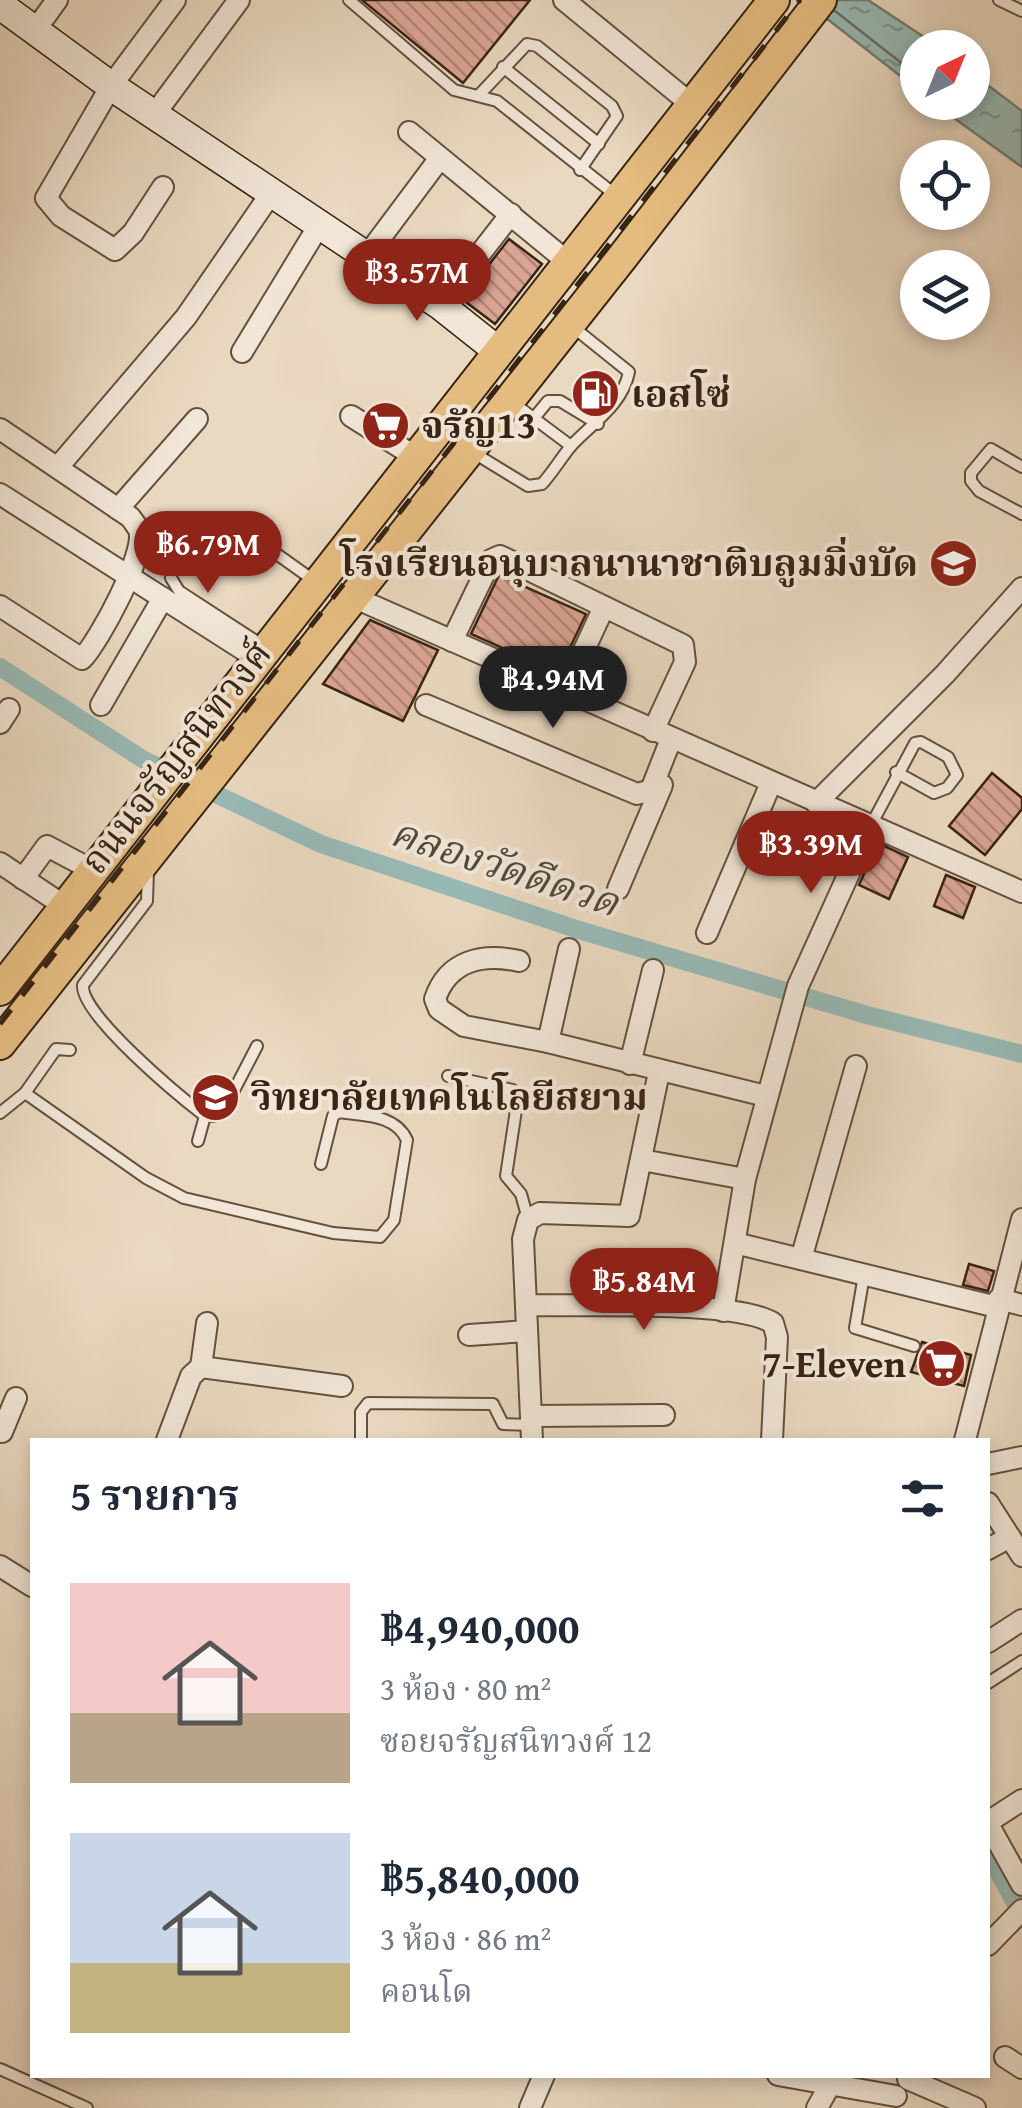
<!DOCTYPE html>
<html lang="th">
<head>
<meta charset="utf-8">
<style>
  body { margin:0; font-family:"Gentium Book Plus","Noto Serif Thai",serif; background:#f6f6f7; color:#1f2937; height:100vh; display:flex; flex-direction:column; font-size:38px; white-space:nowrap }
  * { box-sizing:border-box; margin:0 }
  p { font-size:32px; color:#747a83 }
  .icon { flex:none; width:55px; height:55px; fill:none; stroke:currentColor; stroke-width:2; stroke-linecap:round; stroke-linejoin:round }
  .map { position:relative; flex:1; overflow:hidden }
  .panel { position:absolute; left:30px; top:1438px; width:960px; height:640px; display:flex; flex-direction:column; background:#fff; border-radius:0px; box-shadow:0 5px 15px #0003 }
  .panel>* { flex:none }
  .needle { width:65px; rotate:43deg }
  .controls { position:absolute; left:900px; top:30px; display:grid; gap:20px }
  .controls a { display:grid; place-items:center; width:90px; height:90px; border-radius:50%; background:#fff; box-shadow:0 5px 15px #0003; font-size:50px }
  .price { position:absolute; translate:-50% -85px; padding:0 22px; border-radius:35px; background:#8f2418; color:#fff; font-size:32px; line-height:65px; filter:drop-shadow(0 2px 5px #0008) }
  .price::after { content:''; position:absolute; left:50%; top:60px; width:30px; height:22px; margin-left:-15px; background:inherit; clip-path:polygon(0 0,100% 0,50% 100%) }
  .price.selected { background:#222; color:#fff }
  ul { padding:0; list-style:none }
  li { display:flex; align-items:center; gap:30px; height:250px; padding:0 40px }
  li span { display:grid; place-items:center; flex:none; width:280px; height:200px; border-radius:0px; color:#555 }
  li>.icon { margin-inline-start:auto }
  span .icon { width:120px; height:120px; fill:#fffc; stroke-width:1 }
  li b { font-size:42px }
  h2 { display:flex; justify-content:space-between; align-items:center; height:120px; padding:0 40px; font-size:42px }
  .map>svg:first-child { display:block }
  .water { fill:url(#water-ripples); stroke:#727e75; stroke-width:2.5 }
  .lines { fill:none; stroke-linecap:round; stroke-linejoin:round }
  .shore { stroke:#686f64; stroke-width:2.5 }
  .canal { stroke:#98bab6; stroke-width:18 }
  .building { fill:url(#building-back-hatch); stroke:#382413; stroke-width:2.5 }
  .lane-casing { stroke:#64513e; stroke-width:14 }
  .street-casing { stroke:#64513e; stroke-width:24 }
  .secondary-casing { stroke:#382413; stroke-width:31 }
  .primary-casing { stroke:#382413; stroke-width:34 }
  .lane { stroke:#f1e6d7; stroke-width:10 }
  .street { stroke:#f1e6d7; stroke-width:20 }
  .secondary { stroke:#f1e6d7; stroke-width:28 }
  .primary { stroke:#e5bc80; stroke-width:30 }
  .rail { stroke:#382413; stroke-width:5; stroke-dasharray:18 18; stroke-linecap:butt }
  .labels { text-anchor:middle; stroke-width:8; stroke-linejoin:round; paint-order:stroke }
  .poi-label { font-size:38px; font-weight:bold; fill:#382413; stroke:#f1e6d7; text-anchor:start }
  .street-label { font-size:38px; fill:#382413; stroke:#f1e6d7 }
  .water-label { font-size:40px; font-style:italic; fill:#504a3c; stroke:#f1e6d7 }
</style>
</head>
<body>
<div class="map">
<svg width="1022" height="2108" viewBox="0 0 1022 2108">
  <defs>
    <pattern id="water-ripples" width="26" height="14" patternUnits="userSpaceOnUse" patternTransform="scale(2.5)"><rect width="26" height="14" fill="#98bab6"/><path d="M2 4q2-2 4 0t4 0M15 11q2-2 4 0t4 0" fill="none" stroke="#7d9793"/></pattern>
    <pattern id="building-back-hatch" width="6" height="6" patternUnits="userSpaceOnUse" patternTransform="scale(2.5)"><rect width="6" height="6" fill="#daa494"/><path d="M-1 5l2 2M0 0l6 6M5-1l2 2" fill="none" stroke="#b28578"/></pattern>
  </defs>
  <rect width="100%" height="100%" fill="#ead9c1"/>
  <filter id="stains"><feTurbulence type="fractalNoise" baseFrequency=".002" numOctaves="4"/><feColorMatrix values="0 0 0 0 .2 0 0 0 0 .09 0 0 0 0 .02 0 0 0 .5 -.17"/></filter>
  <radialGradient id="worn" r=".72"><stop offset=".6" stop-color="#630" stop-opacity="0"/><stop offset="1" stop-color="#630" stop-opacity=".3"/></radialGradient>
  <!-- water -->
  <g class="water">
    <path d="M803 0H868L939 47 918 48 917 89Z"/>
    <path d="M973 74 1022 111V167L933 103 972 102Z"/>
  </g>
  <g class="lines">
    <!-- shore -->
    <path class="shore" d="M835 11 918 76"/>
    <!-- canal -->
    <g class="canal">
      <path d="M0 667 144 760 321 844 579 930 867 1015 1022 1054"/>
      <path d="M988 1852 1022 1916"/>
    </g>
  </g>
  <!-- building -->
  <g class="building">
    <path d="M362 0H530L463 83Z"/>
    <path d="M509 239 542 264 495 324 462 299Z"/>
    <path d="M499 575 586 614 558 673 471 634Z"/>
    <path d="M370 620 438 650 403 721 323 684Z"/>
    <path d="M992 773 1022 798V809L985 855 949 826Z"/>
    <path d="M878 843 908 857 889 899 859 885Z"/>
    <path d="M946 875 975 887 963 918 934 906Z"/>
    <path d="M969 1264 994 1271 988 1291 963 1285Z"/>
    <path d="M922 1342 971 1355 964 1386 911 1372Z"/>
  </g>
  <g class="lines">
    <defs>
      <g id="lane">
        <path d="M349 0 454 90 497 101 618 197"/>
        <path d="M999 0 1022 11"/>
        <path d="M503 67 599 144"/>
        <path d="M480 94 527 44 537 46 612 106 617 116 580 170"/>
        <path d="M512 402 571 446"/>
        <path d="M534 418 548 401H560L598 424"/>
        <path d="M474 453 528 486 542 484C553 472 561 458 571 446 592 423 622 406 629 372L573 327"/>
        <path d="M1022 467 991 449 971 473V481L979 491 1022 514"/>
        <path d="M265 647 179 591 171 578 174 559 211 518 233 523 316 582"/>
        <path d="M870 827 915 743 921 742 948 757 957 775 947 788 934 793 896 772"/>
        <path d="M148 870 147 901 83 985C80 1014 179 1096 205 1116L198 1141"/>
        <path d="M448 1076 513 1090 518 1097 506 1176 521 1194 528 1219"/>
        <path d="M25 1093 146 1178 184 1198 333 1233 380 1237 394 1220 407 1140C395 1114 364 1116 339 1112L333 1116 321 1164"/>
        <path d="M0 1113 25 1093 56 1049 70 1050"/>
        <path d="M205 1116H214L230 1098 257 1046"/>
        <path d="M864 1275 855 1328 914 1346"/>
        <path d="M361 1440V1412L368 1403 493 1404 503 1424 533 1425"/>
        <path d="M988 1683 1022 1661"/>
        <path d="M0 2069 87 2108"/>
      </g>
      <g id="street">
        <path d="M564 0 691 104"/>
        <path d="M36 29 57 0"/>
        <path d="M154 115 239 0"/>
        <path d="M409 132 569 263"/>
        <path d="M163 187 133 233 115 250 61 216 46 198 111 86 175 0"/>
        <path d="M366 257 440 158"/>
        <path d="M440 305 511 214"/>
        <path d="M242 352 321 222"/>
        <path d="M351 416 414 456"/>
        <path d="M0 429 130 517C131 518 139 529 139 530 147 553 99 641 82 659L0 606"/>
        <path d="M58 467 186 317 272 192"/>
        <path d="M0 494 258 659"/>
        <path d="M118 509 197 419"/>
        <path d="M353 597 1022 892"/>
        <path d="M452 641 491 560 500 556 683 645 685 662 653 731"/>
        <path d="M565 691 604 607"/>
        <path d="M101 705 163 598"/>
        <path d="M426 705 637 794 651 790 671 739"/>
        <path d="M0 723 9 709"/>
        <path d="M816 803 945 674 1022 588"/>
        <path d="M0 863 66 907"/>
        <path d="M23 879 47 846 94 871"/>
        <path d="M618 889 662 785"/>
        <path d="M707 933 771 783"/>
        <path d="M519 961C483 953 448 960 435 999L439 1009 464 1026 548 1042 766 1096"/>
        <path d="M548 1042 569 949"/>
        <path d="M630 1064 653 970"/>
        <path d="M642 1160 745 1179"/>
        <path d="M735 1243 997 1307"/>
        <path d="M801 1259 856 1066"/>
        <path d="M999 1299 1022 1305"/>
        <path d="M527 1305C580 1307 734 1299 773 1323L777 1337 772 1440"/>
        <path d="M723 1311 745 1179 798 986 870 827"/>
        <path d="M469 1335 527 1331"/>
        <path d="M201 1367 207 1323"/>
        <path d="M532 1416 664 1415"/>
        <path d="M2 1432 16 1398"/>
        <path d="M167 1440 191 1376 201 1367 342 1386"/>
        <path d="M532 1440 523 1239 528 1220 540 1213 629 1216 659 1072"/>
        <path d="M965 1440 1022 1219"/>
        <path d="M988 1464 1022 1457"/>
        <path d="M988 1503 1022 1556"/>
        <path d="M988 1549 1010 1537"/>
        <path d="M0 1566 32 1586"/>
        <path d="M988 1642 1022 1620"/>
        <path d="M988 1822 1022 1800"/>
        <path d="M988 1824 1022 1885"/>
        <path d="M988 1945 1022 1910"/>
        <path d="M1005 2057 1022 2068"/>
        <path d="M778 2075 896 2096"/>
        <path d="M908 2079 975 2108"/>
        <path d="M530 2108 544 2075"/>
        <path d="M817 2108 831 2083"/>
      </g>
      <path id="secondary" d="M0 5 111 86 440 305 498 351"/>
      <g id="primary">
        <path d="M0 990 774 0"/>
        <path d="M0 1044 621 259 821 0"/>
      </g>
    </defs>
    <!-- lane casing -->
    <use href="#lane" class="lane-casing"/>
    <!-- street casing -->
    <use href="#street" class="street-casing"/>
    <!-- secondary casing -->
    <use href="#secondary" class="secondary-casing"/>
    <!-- primary casing -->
    <use href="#primary" class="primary-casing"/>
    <!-- lane -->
    <use href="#lane" class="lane"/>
    <!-- street -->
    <use href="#street" class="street"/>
    <!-- secondary -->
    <use href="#secondary" class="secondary"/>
    <!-- primary -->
    <use href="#primary" class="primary"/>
    <!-- rail -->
    <path class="rail" d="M0 1024 800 0"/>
  </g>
  <!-- icons -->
  <defs>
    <symbol id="fuel-disc" viewBox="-11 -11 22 22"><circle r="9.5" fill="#8f2418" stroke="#f1e6d7"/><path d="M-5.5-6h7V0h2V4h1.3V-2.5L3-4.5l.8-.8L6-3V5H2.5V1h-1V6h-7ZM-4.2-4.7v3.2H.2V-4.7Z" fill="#fff"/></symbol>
    <symbol id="supermarket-disc" viewBox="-11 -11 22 22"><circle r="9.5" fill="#8f2418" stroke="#f1e6d7"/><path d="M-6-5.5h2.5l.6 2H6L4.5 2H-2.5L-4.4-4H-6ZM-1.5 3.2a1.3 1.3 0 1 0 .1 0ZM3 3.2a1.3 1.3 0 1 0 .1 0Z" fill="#fff"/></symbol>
    <symbol id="school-disc" viewBox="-11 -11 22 22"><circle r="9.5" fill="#8f2418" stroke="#f1e6d7"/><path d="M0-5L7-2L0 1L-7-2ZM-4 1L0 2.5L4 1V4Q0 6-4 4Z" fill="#fff"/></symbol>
    <symbol id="university-disc" viewBox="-11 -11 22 22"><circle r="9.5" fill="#8f2418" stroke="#f1e6d7"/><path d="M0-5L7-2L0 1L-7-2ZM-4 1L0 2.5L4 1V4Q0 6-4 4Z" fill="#fff"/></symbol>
  </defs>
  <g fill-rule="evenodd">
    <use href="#fuel-disc" x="568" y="366" width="55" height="55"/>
    <use href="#supermarket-disc" x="358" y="398" width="55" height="55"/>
    <use href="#school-disc" x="926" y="536" width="55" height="55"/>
    <use href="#university-disc" x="188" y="1070" width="55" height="55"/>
    <use href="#supermarket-disc" x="914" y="1336" width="55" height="55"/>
  </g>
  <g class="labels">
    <!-- poi labels -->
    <g class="poi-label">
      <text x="631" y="407">เอสโซ่</text>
      <text x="421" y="438">จรัญ13</text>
      <text x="918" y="576" text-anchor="end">โรงเรียนอนุบาลนานาชาติบลูมมิ่งบัด</text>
      <text x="251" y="1110">วิทยาลัยเทคโนโลยีสยาม</text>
      <text x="906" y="1377" text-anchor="end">7-Eleven</text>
    </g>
    <!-- street labels -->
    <g class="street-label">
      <text transform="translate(176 757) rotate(-52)" y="13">ถนนจรัญสนิทวงศ์</text>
    </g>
    <!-- water labels -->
    <g class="water-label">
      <text transform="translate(505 867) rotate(18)" y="14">คลองวัดดีดวด</text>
    </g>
  </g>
  <rect width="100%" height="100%" filter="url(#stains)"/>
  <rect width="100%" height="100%" fill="url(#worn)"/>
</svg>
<div class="controls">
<a><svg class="needle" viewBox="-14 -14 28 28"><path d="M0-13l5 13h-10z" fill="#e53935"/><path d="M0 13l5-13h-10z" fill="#747a83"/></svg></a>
<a><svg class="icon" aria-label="locate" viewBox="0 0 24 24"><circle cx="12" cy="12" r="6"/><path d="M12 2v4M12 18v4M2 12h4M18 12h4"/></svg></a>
<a><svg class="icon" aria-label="layers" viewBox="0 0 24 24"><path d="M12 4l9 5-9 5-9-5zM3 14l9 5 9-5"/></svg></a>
</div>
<b class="price" style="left:417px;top:324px">฿3.57M</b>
<b class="price" style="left:208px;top:596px">฿6.79M</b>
<b class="price selected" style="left:553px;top:731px">฿4.94M</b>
<b class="price" style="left:811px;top:896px">฿3.39M</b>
<b class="price" style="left:644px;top:1333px">฿5.84M</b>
<section class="panel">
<h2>5 รายการ<svg class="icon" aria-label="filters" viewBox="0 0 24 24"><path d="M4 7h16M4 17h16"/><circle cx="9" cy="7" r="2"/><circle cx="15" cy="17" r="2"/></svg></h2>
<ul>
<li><span style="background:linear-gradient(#f6c9c9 65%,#b9a48a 0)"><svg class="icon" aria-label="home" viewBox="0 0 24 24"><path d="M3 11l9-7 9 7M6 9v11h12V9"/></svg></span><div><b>฿4,940,000</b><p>3 ห้อง · 80 m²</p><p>ซอยจรัญสนิทวงศ์ 12</p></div></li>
<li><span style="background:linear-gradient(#c9d6e8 65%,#c2b280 0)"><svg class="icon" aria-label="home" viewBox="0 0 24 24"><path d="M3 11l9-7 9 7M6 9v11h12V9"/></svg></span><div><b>฿5,840,000</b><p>3 ห้อง · 86 m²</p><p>คอนโด</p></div></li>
</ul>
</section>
</div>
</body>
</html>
